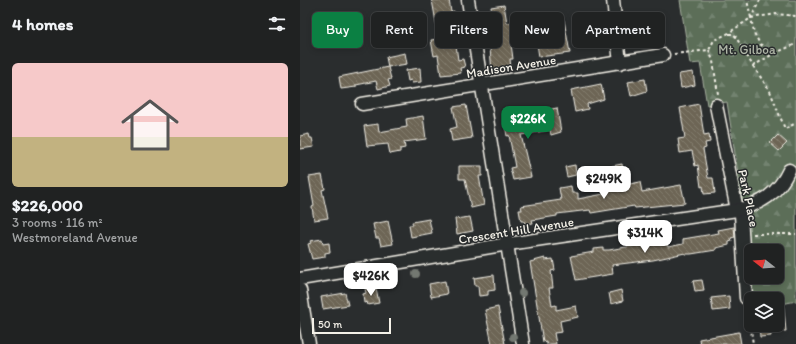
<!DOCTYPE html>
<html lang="en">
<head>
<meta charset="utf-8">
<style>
  body { margin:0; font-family:Itim,sans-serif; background:#2d2f2f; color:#f1f3f6; height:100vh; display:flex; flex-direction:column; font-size:15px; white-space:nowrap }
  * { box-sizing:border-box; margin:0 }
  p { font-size:13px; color:#a2a4a5 }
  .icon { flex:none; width:22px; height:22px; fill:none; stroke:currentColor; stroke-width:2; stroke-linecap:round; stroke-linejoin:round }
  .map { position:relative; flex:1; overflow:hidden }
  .panel { display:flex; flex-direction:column; background:#202222; width:300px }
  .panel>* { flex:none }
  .banner { position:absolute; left:12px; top:12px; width:380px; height:36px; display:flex; gap:8px }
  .needle { width:26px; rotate:287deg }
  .fabs { position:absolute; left:444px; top:244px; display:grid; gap:8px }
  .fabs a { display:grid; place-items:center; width:40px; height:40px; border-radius:6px; background:#202222; box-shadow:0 2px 6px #0003,0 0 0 1px #3d3f40; font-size:20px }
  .scale { position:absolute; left:12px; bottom:10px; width:79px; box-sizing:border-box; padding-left:4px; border:2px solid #f4f1e8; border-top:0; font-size:11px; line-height:14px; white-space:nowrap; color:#f4f1e8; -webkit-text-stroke:3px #2a2d2e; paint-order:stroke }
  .price { position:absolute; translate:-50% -34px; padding:0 9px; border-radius:8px; background:#fff; color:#222; font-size:13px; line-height:26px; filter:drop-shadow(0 1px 2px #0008) }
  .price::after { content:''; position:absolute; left:50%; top:24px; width:12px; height:9px; margin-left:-6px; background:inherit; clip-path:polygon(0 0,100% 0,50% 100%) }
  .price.current { background:#0b8043; color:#fff }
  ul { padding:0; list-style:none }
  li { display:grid; align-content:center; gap:8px; height:212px; padding:0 12px }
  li+li { border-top:1px solid #3d3f40 }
  li span { display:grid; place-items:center; height:124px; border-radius:6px; color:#555 }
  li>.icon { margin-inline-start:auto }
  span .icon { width:72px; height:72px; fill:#fffc; stroke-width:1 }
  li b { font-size:17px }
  h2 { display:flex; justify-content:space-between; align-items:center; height:48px; padding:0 12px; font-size:17px }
  .tag { padding:0 14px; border-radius:6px; background:#202222; box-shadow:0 2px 6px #0003,0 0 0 1px #3d3f40; font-size:14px; line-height:36px }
  .tag.current { background:#0b8043; color:#fff }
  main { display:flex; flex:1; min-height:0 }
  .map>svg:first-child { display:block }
  .forest { fill:url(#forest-firs); stroke:#a8b0a0; fill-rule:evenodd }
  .building { fill:url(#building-back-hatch); stroke:#f4f1e8 }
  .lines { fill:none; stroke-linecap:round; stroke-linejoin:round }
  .street-casing { stroke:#f4f1e8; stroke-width:15 }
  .path { stroke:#f4f1e8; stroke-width:2; stroke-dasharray:3 3; stroke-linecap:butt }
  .street { stroke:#2a2d2e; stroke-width:12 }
  .tree { fill:#737871 }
  .labels { text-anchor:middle; stroke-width:3; stroke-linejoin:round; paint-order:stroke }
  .park-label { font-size:13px; fill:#afb6a7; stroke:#2a2d2e }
  .street-label { font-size:13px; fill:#f4f1e8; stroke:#2a2d2e }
</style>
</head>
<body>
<main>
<section class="panel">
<h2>4 homes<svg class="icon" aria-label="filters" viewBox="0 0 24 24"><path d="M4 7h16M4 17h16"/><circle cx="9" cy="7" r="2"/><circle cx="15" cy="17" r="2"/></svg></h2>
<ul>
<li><span style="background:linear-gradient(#f6c9c9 60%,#c2b280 0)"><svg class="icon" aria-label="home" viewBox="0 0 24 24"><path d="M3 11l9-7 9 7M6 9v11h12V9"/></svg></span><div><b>$226,000</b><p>3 rooms · 116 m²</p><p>Westmoreland Avenue</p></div></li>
</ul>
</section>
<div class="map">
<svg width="496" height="344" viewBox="0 0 496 344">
  <defs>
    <pattern id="forest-firs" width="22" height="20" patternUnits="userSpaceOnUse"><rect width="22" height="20" fill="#5b6e58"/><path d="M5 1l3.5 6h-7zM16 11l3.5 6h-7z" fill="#738370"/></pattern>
    <pattern id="building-back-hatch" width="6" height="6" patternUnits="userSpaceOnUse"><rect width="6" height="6" fill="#6d6555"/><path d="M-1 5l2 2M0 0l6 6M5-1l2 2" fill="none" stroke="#827c6d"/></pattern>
  </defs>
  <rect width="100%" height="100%" fill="#2a2d2e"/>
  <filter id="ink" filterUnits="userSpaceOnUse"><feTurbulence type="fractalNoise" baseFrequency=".025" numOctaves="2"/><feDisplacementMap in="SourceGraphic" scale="8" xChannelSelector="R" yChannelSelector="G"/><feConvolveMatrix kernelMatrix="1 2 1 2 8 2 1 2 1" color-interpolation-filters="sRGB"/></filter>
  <g filter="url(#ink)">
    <!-- forest -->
    <path class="forest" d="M380 0H496V301L477 305V299H451V310H447L444 250 446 225 427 102 407 105 400 63 390 64ZM451 251H477V277H451Z"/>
    <!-- building -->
    <g class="building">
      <path d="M132 0H149L151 12 154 11 157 29 154 30 158 60 163 59 165 67 160 68 161 73 141 75 138 55 134 56 131 40 139 39Z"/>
      <path d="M204 5 207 23 221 21 222 31 217 32 218 43 211 44 213 59H210L211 70 192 73 189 35 192 34V31H195L191 7Z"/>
      <path d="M264 20 270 53 239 57 236 37 241 36 240 31 254 28 252 22Z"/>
      <path d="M352 27 354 40 344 42V39L338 40 336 30Z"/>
      <path d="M300 30 303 43 286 47 284 34Z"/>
      <path d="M105 53 107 64 88 67 86 57Z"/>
      <path d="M88 67 91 79 88 80 90 86 78 89 76 81 56 85V87L41 89 39 77Z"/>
      <path d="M120 68 121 82 112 83 111 80 108 81 106 70Z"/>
      <path d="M393 72 395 85 381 88 379 74Z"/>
      <path d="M345 79 347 91 331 96 328 82Z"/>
      <path d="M301 84 304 99 287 104 288 109 275 112 271 90Z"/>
      <path d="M399 104 404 135 409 134 410 142 405 143 406 148 403 149 408 178H413L415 193 404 194 403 186 401 187 398 165 395 166 392 151 380 153 378 139 385 138 380 108Z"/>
      <path d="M166 105 172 138 152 141 150 129 157 127 153 107Z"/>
      <path d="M257 108 261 132 251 135 250 130 221 135 231 177 213 180 210 168 215 167 209 135 207 136 205 125H207V123L227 119 228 124 248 121 246 110Z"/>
      <path d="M123 116 126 139 104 142 105 148 100 149V152L90 154 88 144 67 146 64 126 78 124 79 132 107 127 106 119Z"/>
      <path d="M9 134 10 138H12L14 147 0 149V136Z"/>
      <path d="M478 135 487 143 479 151 470 143Z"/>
      <path d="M322 164 325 185 340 182 342 192 381 185 385 203 335 208 334 206 291 213 290 210 257 214V216L232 220 233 223 225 224 224 221H221L219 210H222L221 206 261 200 259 188 271 186 272 193H278V199L309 193 307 185 314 184 312 166Z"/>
      <path d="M275 165 276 175 267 177 265 167Z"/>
      <path d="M159 166H182V176H179L184 205 171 208 165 179H159Z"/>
      <path d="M22 175 25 189 22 190 28 218 14 220 12 207 14 206 9 177Z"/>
      <path d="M170 217 173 231 157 234 155 219Z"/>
      <path d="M129 219 132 233 111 237 109 225H113L112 222Z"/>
      <path d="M88 221 93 244 81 246 79 238H76L73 224Z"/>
      <path d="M434 227 435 237 431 238 432 241 429 242V245L416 248V250L391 254H385V253L353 260 312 265 313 274 276 280 271 256 294 252V249L303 248V250H309L366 240 368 247 383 244V239L419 233 418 230Z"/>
      <path d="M22 239 23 244 29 243 30 252 25 253V257L12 259 8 244 11 243 10 241Z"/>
      <path d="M245 258V260L253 259 255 270 251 271 253 288H249L252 306 256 305V310L276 306 278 317 260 321 262 332 254 333 256 344H246V341L243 342 230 262Z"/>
      <path d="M194 275 195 290 188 291V295L179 296 178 286H175L174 278Z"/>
      <path d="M402 280 404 290 395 291 393 281Z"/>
      <path d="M145 281 147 294 131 297 129 284Z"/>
      <path d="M76 288 79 303 68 305 67 302 64 303 63 294 66 293 65 289Z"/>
      <path d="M321 290 323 301 311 304 309 293Z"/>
      <path d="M45 293 48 305 23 309 21 297Z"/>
      <path d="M429 296 430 309 413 311 411 298Z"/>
      <path d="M477 299H483L486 331H477Z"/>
      <path d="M198 307 205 344H192L185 310Z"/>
      <path d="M459 325H470L471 336 460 337Z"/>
      <path d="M439 332 441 344H400L399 339Z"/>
    </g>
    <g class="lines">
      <defs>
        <g id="street">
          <path d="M168 0 223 344"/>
          <path d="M313 0 320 63"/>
          <path d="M62 104 363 55"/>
          <path d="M416 105 437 210 441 214 446 298"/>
          <path d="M0 279 208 244 437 210C461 204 478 194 489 170"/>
          <path d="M0 290 9 344"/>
        </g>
      </defs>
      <!-- street casing -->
      <use href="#street" class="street-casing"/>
      <!-- path -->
      <g class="path">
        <path d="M460 0 451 18 454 33 460 44 473 54 496 44"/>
        <path d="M451 18 476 14 496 16"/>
        <path d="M429 34H434L453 66 473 54"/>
        <path d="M409 50 413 61 418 94"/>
        <path d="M374 54 409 50 414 40 427 34 451 18 447 0"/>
        <path d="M453 66 470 91 485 129 496 123"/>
        <path d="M453 234H496"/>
        <path d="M448 309 453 344"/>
      </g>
      <!-- street -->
      <use href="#street" class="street"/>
    </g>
    <!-- trees -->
    <g class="tree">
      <circle cx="116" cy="274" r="4"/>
      <circle cx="90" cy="280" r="4"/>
      <circle cx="222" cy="293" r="4"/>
      <circle cx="213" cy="337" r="4"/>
    </g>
  </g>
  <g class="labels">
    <!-- park labels -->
    <g class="park-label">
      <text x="447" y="54">Mt. Gilboa</text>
    </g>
    <!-- street labels -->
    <g class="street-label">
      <text transform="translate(211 66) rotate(-9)" y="5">Madison Avenue</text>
      <text transform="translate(449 198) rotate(78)" y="5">Park Place</text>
      <text transform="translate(216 230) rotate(-9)" y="5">Crescent Hill Avenue</text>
    </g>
  </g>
</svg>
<div class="fabs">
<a><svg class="needle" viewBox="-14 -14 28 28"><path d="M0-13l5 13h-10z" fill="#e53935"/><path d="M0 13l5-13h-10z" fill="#a2a4a5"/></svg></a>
<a><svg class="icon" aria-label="layers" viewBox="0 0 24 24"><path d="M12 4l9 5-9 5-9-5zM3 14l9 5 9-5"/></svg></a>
</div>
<div class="scale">50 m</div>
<b class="price current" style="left:228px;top:140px">$226K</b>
<b class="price" style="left:304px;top:200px">$249K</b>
<b class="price" style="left:345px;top:254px">$314K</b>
<b class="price" style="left:71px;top:297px">$426K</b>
<div class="banner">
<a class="tag current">Buy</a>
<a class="tag">Rent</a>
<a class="tag">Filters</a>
<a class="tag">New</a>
<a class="tag">Apartment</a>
</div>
</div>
</main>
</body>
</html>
